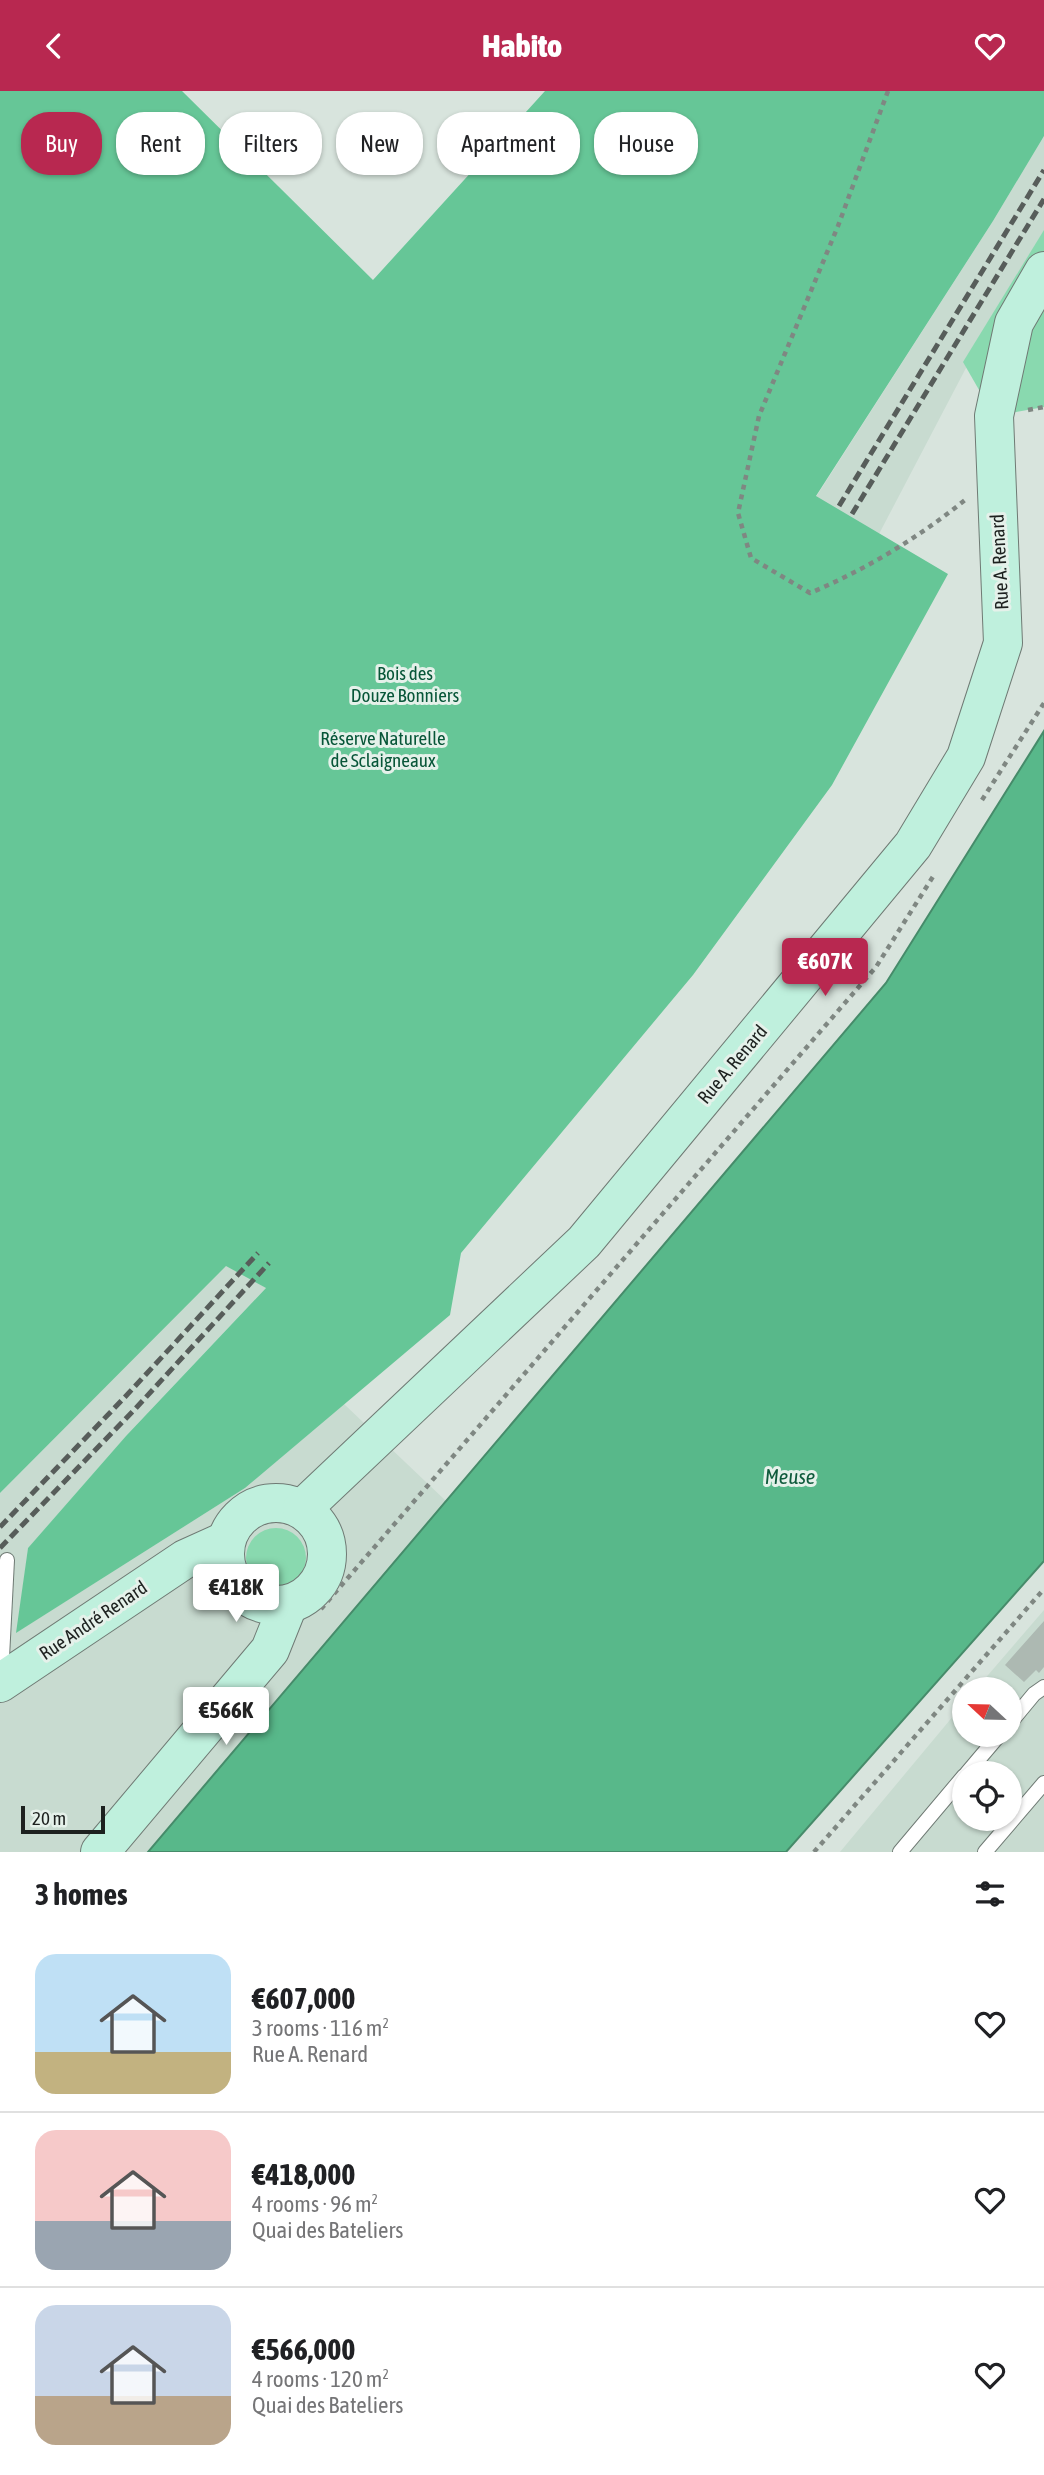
<!DOCTYPE html>
<html lang="en">
<head>
<meta charset="utf-8">
<style>
  body { margin:0; font-family:"Asap Condensed",sans-serif; background:#f6f6f6; color:#202124; height:100vh; display:flex; flex-direction:column; font-size:26px; white-space:nowrap }
  * { box-sizing:border-box; margin:0 }
  p { font-size:23px; color:#757577 }
  .icon { flex:none; width:38px; height:38px; fill:none; stroke:currentColor; stroke-width:2; stroke-linecap:round; stroke-linejoin:round }
  .map { position:relative; height:1761px; overflow:hidden }
  .side { display:flex; flex-direction:column; background:#fff; flex:1 }
  .side>* { flex:none }
  .hud { position:absolute; left:21px; top:21px; width:1003px; height:63px; display:flex; gap:14px }
  .needle { width:46px; rotate:292deg }
  .tools { position:absolute; left:952px; top:1586px; display:grid; gap:14px }
  .tools a { display:grid; place-items:center; width:70px; height:70px; border-radius:50%; background:#fff; box-shadow:0 2px 5px #0004; font-size:35px }
  .scale { position:absolute; left:21px; bottom:18px; width:84px; box-sizing:border-box; padding-left:7px; border:4px solid #1d211f; border-top:0; font-size:19px; line-height:24px; white-space:nowrap; color:#1d211f; -webkit-text-stroke:5px #e5f1ea; paint-order:stroke }
  .price { position:absolute; translate:-50% -60px; padding:0 16px; border-radius:7px; background:#fff; color:#222; font-size:23px; line-height:46px; filter:drop-shadow(0 2px 4px #0008) }
  .price::after { content:''; position:absolute; left:50%; top:42px; width:21px; height:16px; margin-left:-10px; background:inherit; clip-path:polygon(0 0,100% 0,50% 100%) }
  .price.on { background:#b82850; color:#fff }
  ul { padding:0; list-style:none }
  li { display:flex; align-items:center; gap:21px; height:175px; padding:0 35px }
  li+li { border-top:2px solid #e0e0e0 }
  li span { display:grid; place-items:center; flex:none; width:196px; height:140px; border-radius:21px; color:#555 }
  li>.icon { margin-inline-start:auto }
  span .icon { width:84px; height:84px; fill:#fffc; stroke-width:1 }
  li b { font-size:30px }
  h2 { display:flex; justify-content:space-between; align-items:center; height:84px; padding:0 35px; font-size:30px }
  .pill { padding:0 24px; border-radius:28px; background:#fff; box-shadow:0 2px 5px #0004; font-size:24px; line-height:63px }
  .pill.on { background:#b82850; color:#fff }
  header { display:flex; justify-content:space-between; align-items:center; height:91px; padding:0 35px; background:#b82850; color:#fff; font-size:32px; font-weight:800 }
  .map>svg:first-child { display:block }
  .built { fill:#c8dbd0; fill-rule:evenodd }
  .green { fill:#89d9af }
  .forest { fill:#66c697 }
  .water { fill:#58b88a; stroke:#468b6a; stroke-width:2 }
  .building { fill:#adb9b2 }
  .lines { fill:none; stroke-linecap:round; stroke-linejoin:round }
  .lane-casing { stroke:#6f7a74; stroke-width:16 }
  .secondary-casing { stroke:#6f7a74; stroke-width:40 }
  .path { stroke:#7f8782; stroke-width:4.5; stroke-dasharray:5 5; stroke-linecap:butt }
  .lane { stroke:#fff; stroke-width:14 }
  .secondary { stroke:#bff0dd; stroke-width:38 }
  .rail { stroke:#575d5a; stroke-width:5; stroke-dasharray:10 5; stroke-linecap:butt }
  .labels { text-anchor:middle; stroke-width:6; stroke-linejoin:round; paint-order:stroke }
  .street-label { font-size:19px; fill:#1d211f; stroke:#e5f1ea }
  .park-label { font-size:19px; fill:#075638; stroke:#e5f1ea }
  .water-label { font-size:21px; font-style:italic; fill:#0e5a3b; stroke:#e5f1ea }
</style>
</head>
<body>
<header><svg class="icon" aria-label="back" viewBox="0 0 24 24"><path d="M15 5l-7 7 7 7"/></svg>Habito<svg class="icon" aria-label="heart" viewBox="0 0 24 24"><path d="M12 20l-8-8c-3-5 5-10 8-4 3-6 11-1 8 4z"/></svg></header>
<div class="map">
<svg width="1044" height="1761" viewBox="0 0 1044 1761">
  <rect width="100%" height="100%" fill="#d8e4dd"/>
  <!-- built -->
  <g class="built">
    <path d="M1044 45V149L966 277 879 443 816 406 993 130Z"/>
    <path d="M226 1174 266 1197 126 1345 28 1457 17 1541 245 1397 344 1313 446 1410 148 1761H0V1402Z"/>
    <path d="M1044 1519V1761H840L964 1612V1643H1010V1598H976ZM964 1682H1010V1727H964Z"/>
  </g>
  <!-- green -->
  <g class="green">
    <path d="M1044 139V316L994 325 963 271Z"/>
    <circle cx="276" cy="1467" r="30"/>
  </g>
  <!-- forest -->
  <path class="forest" d="M0 0H182L373 189 545 0H1044V45L993 130 816 405 948 483 832 694 693 884 461 1162 450 1224 245 1397 16 1542 28 1457 126 1345 266 1197 226 1175 0 1402Z"/>
  <!-- water -->
  <path class="water" d="M1044 640V1470L786 1761H148L886 892Z"/>
  <!-- building -->
  <path class="building" d="M1044 1530V1576L1039 1582 1036 1579 1024 1591 1005 1574Z"/>
  <g class="lines">
    <defs>
      <g id="lane">
        <path d="M1 1586 7 1469"/>
        <path d="M1010 1632 1034 1603 1044 1596"/>
        <path d="M967 1682 1000 1643"/>
        <path d="M900 1761 964 1685"/>
        <path d="M985 1761 1044 1692"/>
      </g>
      <g id="secondary">
        <circle cx="276" cy="1463" r="51"/>
        <path d="M302 1418 584 1151 913 754 966 666 1003 552 994 325 1014 232 1044 180"/>
        <path d="M0 1592 185 1468 225 1450"/>
        <path d="M100 1761 270 1559 288 1514"/>
      </g>
    </defs>
    <!-- lane casing -->
    <use href="#lane" class="lane-casing"/>
    <!-- secondary casing -->
    <use href="#secondary" class="secondary-casing"/>
    <!-- path -->
    <g class="path">
      <path d="M888 0 838 135 759 325 738 422 751 467 810 502C865 479 918 447 965 409"/>
      <path d="M1028 319 1044 316"/>
      <path d="M982 709 1044 612"/>
      <path d="M321 1518 876 876 934 784"/>
      <path d="M814 1761 1044 1498"/>
    </g>
    <!-- lane -->
    <use href="#lane" class="lane"/>
    <!-- secondary -->
    <use href="#secondary" class="secondary"/>
    <!-- rail -->
    <g class="rail">
      <path d="M839 415 1044 79"/>
      <path d="M852 423 1044 108"/>
      <path d="M0 1436 125 1306 258 1162"/>
      <path d="M0 1457 136 1317 269 1172"/>
    </g>
  </g>
  <g class="labels">
    <!-- street labels -->
    <g class="street-label">
      <text transform="translate(999 471) rotate(-93)" y="7">Rue A. Renard</text>
      <text transform="translate(732 973) rotate(-50)" y="7">Rue A. Renard</text>
      <text transform="translate(93 1529) rotate(-34)" y="7">Rue André Renard</text>
    </g>
    <!-- park labels -->
    <g class="park-label">
      <text x="405" y="589">Bois des<tspan x="405" dy="22">Douze Bonniers</tspan></text>
      <text x="383" y="654">Réserve Naturelle<tspan x="383" dy="22">de Sclaigneaux</tspan></text>
    </g>
    <!-- water labels -->
    <g class="water-label">
      <text x="790" y="1393">Meuse</text>
    </g>
  </g>
</svg>
<div class="tools">
<a><svg class="needle" viewBox="-14 -14 28 28"><path d="M0-13l5 13h-10z" fill="#e53935"/><path d="M0 13l5-13h-10z" fill="#757577"/></svg></a>
<a><svg class="icon" aria-label="locate" viewBox="0 0 24 24"><circle cx="12" cy="12" r="6"/><path d="M12 2v4M12 18v4M2 12h4M18 12h4"/></svg></a>
</div>
<div class="scale">20 m</div>
<b class="price on" style="left:825px;top:907px">€607K</b>
<b class="price" style="left:236px;top:1533px">€418K</b>
<b class="price" style="left:226px;top:1656px">€566K</b>
<div class="hud">
<a class="pill on">Buy</a>
<a class="pill">Rent</a>
<a class="pill">Filters</a>
<a class="pill">New</a>
<a class="pill">Apartment</a>
<a class="pill">House</a>
</div>
</div>
<section class="side">
<h2>3 homes<svg class="icon" aria-label="filters" viewBox="0 0 24 24"><path d="M4 7h16M4 17h16"/><circle cx="9" cy="7" r="2"/><circle cx="15" cy="17" r="2"/></svg></h2>
<ul>
<li><span style="background:linear-gradient(#bfe0f5 70%,#c2b280 0)"><svg class="icon" aria-label="home" viewBox="0 0 24 24"><path d="M3 11l9-7 9 7M6 9v11h12V9"/></svg></span><div><b>€607,000</b><p>3 rooms · 116 m²</p><p>Rue A. Renard</p></div><svg class="icon" aria-label="heart" viewBox="0 0 24 24"><path d="M12 20l-8-8c-3-5 5-10 8-4 3-6 11-1 8 4z"/></svg></li>
<li><span style="background:linear-gradient(#f6c9c9 65%,#9aa5b1 0)"><svg class="icon" aria-label="home" viewBox="0 0 24 24"><path d="M3 11l9-7 9 7M6 9v11h12V9"/></svg></span><div><b>€418,000</b><p>4 rooms · 96 m²</p><p>Quai des Bateliers</p></div><svg class="icon" aria-label="heart" viewBox="0 0 24 24"><path d="M12 20l-8-8c-3-5 5-10 8-4 3-6 11-1 8 4z"/></svg></li>
<li><span style="background:linear-gradient(#c9d6e8 65%,#b9a48a 0)"><svg class="icon" aria-label="home" viewBox="0 0 24 24"><path d="M3 11l9-7 9 7M6 9v11h12V9"/></svg></span><div><b>€566,000</b><p>4 rooms · 120 m²</p><p>Quai des Bateliers</p></div><svg class="icon" aria-label="heart" viewBox="0 0 24 24"><path d="M12 20l-8-8c-3-5 5-10 8-4 3-6 11-1 8 4z"/></svg></li>
</ul>
</section>
</body>
</html>
